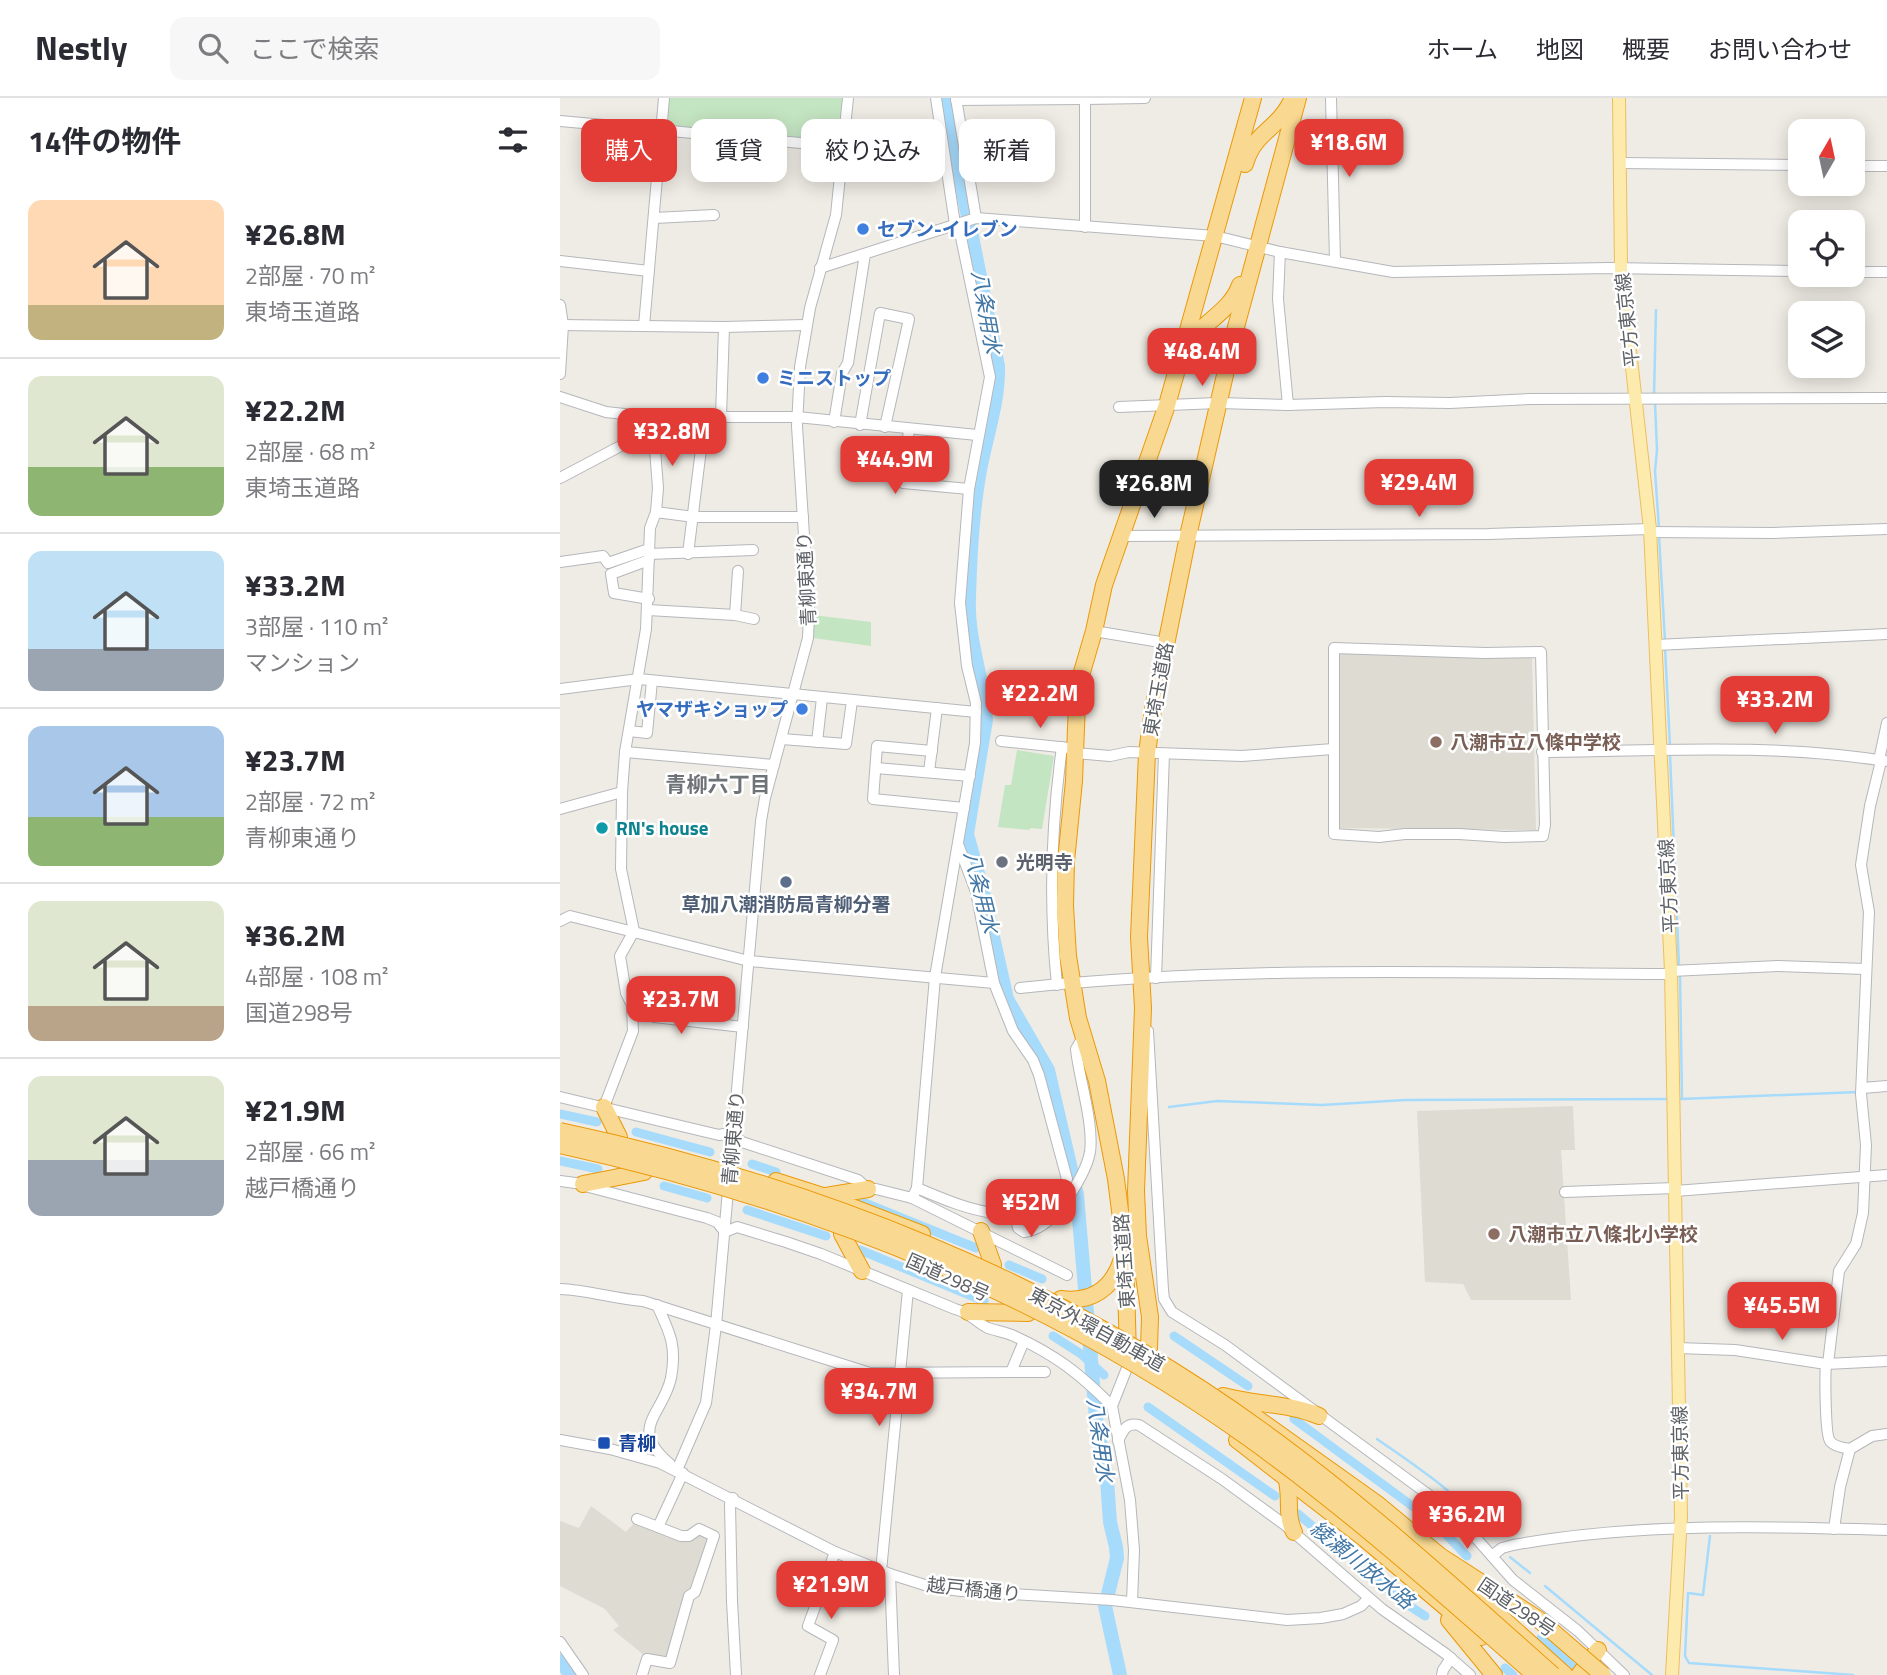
<!DOCTYPE html>
<html lang="ja">
<head>
<meta charset="utf-8">
<style>
  body { margin:0; font-family:"Titillium Web","Noto Sans JP",sans-serif; background:#f7f7f7; color:#2b2b33; height:100vh; display:flex; flex-direction:column; font-size:26px; white-space:nowrap }
  * { box-sizing:border-box; margin:0 }
  p { font-size:23px; color:#7c7c81 }
  .icon { flex:none; width:38px; height:38px; fill:none; stroke:currentColor; stroke-width:2; stroke-linecap:round; stroke-linejoin:round }
  .map { position:relative; flex:1; overflow:hidden }
  .side { display:flex; flex-direction:column; background:#fff; width:560px }
  .side>* { flex:none }
  .banner { position:absolute; left:21px; top:21px; width:665px; height:63px; display:flex; gap:14px }
  .needle { width:46px; rotate:9deg }
  .controls { position:absolute; left:1228px; top:21px; display:grid; gap:14px }
  .controls a { display:grid; place-items:center; width:77px; height:77px; border-radius:14px; background:#fff; box-shadow:0 4px 18px #0003; font-size:35px }
  .price { position:absolute; translate:-50% -60px; padding:0 16px; border-radius:14px; background:#e33b36; color:#fff; font-size:23px; line-height:46px; filter:drop-shadow(0 2px 4px #0008) }
  .price::after { content:''; position:absolute; left:50%; top:42px; width:21px; height:16px; margin-left:-10px; background:inherit; clip-path:polygon(0 0,100% 0,50% 100%) }
  .price.on { background:#222; color:#fff }
  ul { padding:0; list-style:none }
  li { display:flex; align-items:center; gap:21px; height:175px; padding:0 28px }
  li+li { border-top:2px solid #e1e1e2 }
  li span { display:grid; place-items:center; flex:none; width:196px; height:140px; border-radius:14px; color:#555 }
  li>.icon { margin-inline-start:auto }
  span .icon { width:84px; height:84px; fill:#fffc; stroke-width:1 }
  li b { font-size:30px }
  h2 { display:flex; justify-content:space-between; align-items:center; height:84px; padding:0 28px; font-size:30px }
  .chip { padding:0 24px; border-radius:14px; background:#fff; box-shadow:0 4px 18px #0003; font-size:24px; line-height:63px }
  .chip.on { background:#e33b36; color:#fff }
  header { display:flex; align-items:center; gap:42px; box-sizing:border-box; height:98px; padding:0 35px; background:#fff; border-bottom:2px solid #e1e1e2 }
  header strong { font-size:33px }
  nav { display:flex; gap:38px; margin-inline-start:auto; font-size:24px }
  .search { width:490px; height:63px; background:#f7f7f7; display:flex; align-items:center; gap:18px; box-sizing:border-box; padding:0 24px; border-radius:14px; color:#7c7c81; font-size:26px }
  main { display:flex; flex:1; min-height:0 }
  .map>svg:first-child { display:block }
  .education { fill:#dedbd3 }
  .green { fill:#c4e5c2 }
  .lines { fill:none; stroke-linecap:round; stroke-linejoin:round }
  .stream { stroke:#a7dbfc; stroke-width:2.5 }
  .canal { stroke:#a7dbfc; stroke-width:9 }
  .river { stroke:#a7dbfc; stroke-width:14 }
  .minor-casing { stroke:#b5b7bb; stroke-width:12 }
  .major-casing { stroke:#edbe60; stroke-width:14 }
  .highway-casing { stroke:#eb9908; stroke-width:18 }
  .minor { stroke:#fff; stroke-width:10 }
  .major { stroke:#fcebac; stroke-width:12 }
  .highway { stroke:#f9d991; stroke-width:16 }
  .highway-bridge-casing { stroke:#eb9908; stroke-width:18; stroke-linecap:butt }
  .highway-bridge { stroke:#f9d991; stroke-width:16 }
  .shop-dot { fill:#3f7fe0; stroke:#fff; stroke-width:2.5 }
  .education-dot { fill:#8d6e63; stroke:#fff; stroke-width:2.5 }
  .culture-dot { fill:#0f9aa8; stroke:#fff; stroke-width:2.5 }
  .worship-dot { fill:#6b7280; stroke:#fff; stroke-width:2.5 }
  .service-dot { fill:#5c6f8a; stroke:#fff; stroke-width:2.5 }
  .transit-dot { fill:#1a4fb4; stroke:#fff; stroke-width:2.5 }
  .labels { text-anchor:middle; stroke-width:5; stroke-linejoin:round; paint-order:stroke }
  .shop-label { font-size:19px; font-weight:bold; fill:#366cbe; stroke:#fff; text-anchor:start }
  .street-label { font-size:19px; fill:#5d6165; stroke:#fff }
  .education-label { font-size:19px; font-weight:bold; fill:#785e54; stroke:#fff; text-anchor:start }
  .culture-label { font-size:19px; font-weight:bold; fill:#0d838f; stroke:#fff; text-anchor:start }
  .worship-label { font-size:19px; font-weight:bold; fill:#5b616d; stroke:#fff; text-anchor:start }
  .service-label { font-size:19px; font-weight:bold; fill:#4e5e75; stroke:#fff }
  .transit-label { font-size:19px; font-weight:bold; fill:#164399; stroke:#fff; text-anchor:start }
  .water-label { font-size:21px; font-style:italic; fill:#4177a6; stroke:#fff }
  .neighbourhood-label { font-size:21px; font-weight:bold; fill:#6e7377; stroke:#fff }
</style>
</head>
<body>
<header>
<strong>Nestly</strong>
<div class="search"><svg class="icon" aria-label="search" viewBox="0 0 24 24"><circle cx="10" cy="10" r="6"/><path d="M15 15l6 6"/></svg>ここで検索</div>
<nav><a>ホーム</a><a>地図</a><a>概要</a><a>お問い合わせ</a></nav>
</header>
<main>
<section class="side">
<h2>14件の物件<svg class="icon" aria-label="filters" viewBox="0 0 24 24"><path d="M4 7h16M4 17h16"/><circle cx="9" cy="7" r="2"/><circle cx="15" cy="17" r="2"/></svg></h2>
<ul>
<li><span style="background:linear-gradient(#ffd9b3 75%,#c2b280 0)"><svg class="icon" aria-label="home" viewBox="0 0 24 24"><path d="M3 11l9-7 9 7M6 9v11h12V9"/></svg></span><div><b>¥26.8M</b><p>2部屋 · 70 m²</p><p>東埼玉道路</p></div></li>
<li><span style="background:linear-gradient(#dfe7d0 65%,#8fb573 0)"><svg class="icon" aria-label="home" viewBox="0 0 24 24"><path d="M3 11l9-7 9 7M6 9v11h12V9"/></svg></span><div><b>¥22.2M</b><p>2部屋 · 68 m²</p><p>東埼玉道路</p></div></li>
<li><span style="background:linear-gradient(#bfe0f5 70%,#9aa5b1 0)"><svg class="icon" aria-label="home" viewBox="0 0 24 24"><path d="M3 11l9-7 9 7M6 9v11h12V9"/></svg></span><div><b>¥33.2M</b><p>3部屋 · 110 m²</p><p>マンション</p></div></li>
<li><span style="background:linear-gradient(#a9c7e8 65%,#8fb573 0)"><svg class="icon" aria-label="home" viewBox="0 0 24 24"><path d="M3 11l9-7 9 7M6 9v11h12V9"/></svg></span><div><b>¥23.7M</b><p>2部屋 · 72 m²</p><p>青柳東通り</p></div></li>
<li><span style="background:linear-gradient(#dfe7d0 75%,#b9a48a 0)"><svg class="icon" aria-label="home" viewBox="0 0 24 24"><path d="M3 11l9-7 9 7M6 9v11h12V9"/></svg></span><div><b>¥36.2M</b><p>4部屋 · 108 m²</p><p>国道298号</p></div></li>
<li><span style="background:linear-gradient(#dfe7d0 60%,#9aa5b1 0)"><svg class="icon" aria-label="home" viewBox="0 0 24 24"><path d="M3 11l9-7 9 7M6 9v11h12V9"/></svg></span><div><b>¥21.9M</b><p>2部屋 · 66 m²</p><p>越戸橋通り</p></div></li>
</ul>
</section>
<div class="map">
<svg width="1327" height="1577" viewBox="0 0 1327 1577">
  <rect width="100%" height="100%" fill="#efece5"/>
  <!-- education -->
  <g class="education">
    <path d="M778 553 972 558 976 732 779 730Z"/>
    <path d="M1013 1008 1015 1052H1001L1011 1202H911L903 1186 865 1184 857 1013Z"/>
    <path d="M31 1408 66 1434 76 1423 118 1440 139 1434 151 1439 108 1563 85 1558 53 1532 59 1528 45 1511 0 1488V1423L19 1430Z"/>
  </g>
  <!-- green -->
  <g class="green">
    <path d="M108 0H284L280 45 105 29Z"/>
    <path d="M253 517 311 524V548L253 540Z"/>
    <path d="M457 652 494 658 482 731 470 730V732L438 729 445 687H451Z"/>
  </g>
  <g class="lines">
    <!-- stream -->
    <g class="stream">
      <path d="M1094 297 1096 212"/>
      <path d="M1095 305 1097 352 1095 373 1099 430"/>
      <path d="M1099 438 1105 543"/>
      <path d="M1105 550 1110 648"/>
      <path d="M1110 657 1119 867"/>
      <path d="M1120 876 1122 1001"/>
      <path d="M1121 1001 1299 994"/>
      <path d="M609 1009 657 1003 762 1007 845 1002 1109 1001"/>
      <path d="M817 1341C860 1371 896 1394 930 1435"/>
      <path d="M1150 1438 1143 1497 1128 1495 1125 1558 1129 1565 1293 1577"/>
      <path d="M950 1459 970 1475"/>
      <path d="M985 1488 1092 1577"/>
    </g>
    <!-- canal -->
    <g class="canal">
      <path d="M0 1016 37 1024"/>
      <path d="M76 1034 150 1054"/>
      <path d="M0 1063 38 1071"/>
      <path d="M192 1066 216 1074"/>
      <path d="M104 1088 147 1100"/>
      <path d="M300 1103 416 1150"/>
      <path d="M187 1112 266 1138"/>
      <path d="M300 1152 424 1203"/>
      <path d="M449 1167 482 1181"/>
      <path d="M493 1238 521 1256 544 1277"/>
      <path d="M614 1238 688 1288"/>
      <path d="M588 1309 715 1398"/>
      <path d="M734 1321 874 1424 907 1458"/>
      <path d="M738 1416 839 1501 865 1518"/>
      <path d="M981 1540 1014 1570"/>
      <path d="M945 1570 953 1577"/>
    </g>
    <!-- river -->
    <g class="river">
      <path d="M387 0V14L438 268C439 306 425 341 419 378 412 418 410 461 409 501 407 542 424 581 426 622L407 736 422 790 447 901 488 972 517 1097 536 1320 547 1382 550 1424 556 1449 557 1460 545 1508 560 1577"/>
      <path d="M0 1563 11 1577"/>
    </g>
    <defs>
      <g id="minor">
        <path d="M376 0 395 126"/>
        <path d="M396 0 416 120"/>
        <path d="M771 0 775 163"/>
        <path d="M396 2 525 1"/>
        <path d="M0 23 384 58"/>
        <path d="M1060 65 1241 67"/>
        <path d="M1293 68H1327"/>
        <path d="M94 120 154 117"/>
        <path d="M525 129V1L585 0"/>
        <path d="M720 154 718 201 728 307 825 304 890 305 969 301 1327 300"/>
        <path d="M0 163 89 173"/>
        <path d="M260 170 416 120 655 138 720 154 833 174 1049 170 1241 173"/>
        <path d="M1293 174H1327"/>
        <path d="M0 207 3 227 0 276"/>
        <path d="M0 227 164 229 246 227"/>
        <path d="M84 228 104 0"/>
        <path d="M0 299 46 314 100 320"/>
        <path d="M559 309 658 305 728 307"/>
        <path d="M161 319 164 229"/>
        <path d="M274 324 282 275 288 265 305 156"/>
        <path d="M93 325 98 390 96 414"/>
        <path d="M300 327 320 215 349 221 325 329"/>
        <path d="M349 331 343 385 409 391"/>
        <path d="M0 380 70 343 100 320 110 316 145 319H237L417 337"/>
        <path d="M1091 434 1212 435 1327 431"/>
        <path d="M560 438 929 436 1090 431"/>
        <path d="M89 456 193 452"/>
        <path d="M128 456 145 319"/>
        <path d="M0 464 43 458 48 465 89 451"/>
        <path d="M89 501 54 495 51 476 89 462"/>
        <path d="M88 512 175 517 194 521"/>
        <path d="M175 517 178 473"/>
        <path d="M534 533 606 545"/>
        <path d="M1096 547 1327 536"/>
        <path d="M774 550 925 555 981 554 985 727 983 738 944 739 899 736H845L819 739 774 736Z"/>
        <path d="M0 591 79 581 416 614"/>
        <path d="M69 633 87 635 92 583"/>
        <path d="M222 641 286 646 292 603"/>
        <path d="M441 643 509 650"/>
        <path d="M257 644 262 600"/>
        <path d="M372 653 317 648 313 701 404 710"/>
        <path d="M65 654 214 667"/>
        <path d="M982 654C1096 653 1212 645 1325 663"/>
        <path d="M515 655 550 658 569 654 682 658 773 651"/>
        <path d="M1319 662 1327 625"/>
        <path d="M316 670 410 678"/>
        <path d="M369 674 377 610"/>
        <path d="M0 711 62 694"/>
        <path d="M0 823 10 818 189 863 434 885"/>
        <path d="M1111 873 1218 868 1305 871"/>
        <path d="M596 880 604 656"/>
        <path d="M497 887C489 808 491 728 502 649"/>
        <path d="M460 890C674 867 896 875 1111 876"/>
        <path d="M72 907 94 919 183 929"/>
        <path d="M588 933 603 1192 604 1201 612 1214 665 1247 873 1400 915 1439 953 1482 1018 1533 1064 1577"/>
        <path d="M1302 990 1327 988"/>
        <path d="M0 999 159 1037 169 1035 174 1030 178 1041 182 1044 298 1082 308 1091H316L352 1100 507 1177"/>
        <path d="M44 1009 73 933 72 907 66 895 60 858 74 833 61 771 62 694 65 654 86 531 90 430 96 414 134 419H243"/>
        <path d="M0 1083 23 1086 25 1088 147 1120 157 1124 165 1134 177 1129 226 1144 261 1156 395 1211C411 1215 414 1223 428 1230 436 1233 446 1234 454 1238 496 1257 520 1276 552 1308"/>
        <path d="M357 1090C404 1110 475 1141 507 1081L479 977 473 962 453 933 434 885 416 794 398 746"/>
        <path d="M1115 1093 1327 1077"/>
        <path d="M1005 1094 1115 1090"/>
        <path d="M352 1100 357 1090 375 879 415 645 416 605 407 568 400 505 409 391 430 279 398 125"/>
        <path d="M455 1116 458 1130 464 1134C481 1132 493 1120 503 1107 513 1093 527 1071 530 1054 534 1025 519 981 516 951L523 939"/>
        <path d="M0 1191C28 1192 55 1201 83 1203L310 1275 451 1274 464 1243"/>
        <path d="M97 1207C110 1235 117 1248 111 1280 103 1317 67 1330 110 1366"/>
        <path d="M1117 1250 1175 1252 1266 1266 1327 1263"/>
        <path d="M1266 1266C1265 1277 1265 1337 1270 1343 1273 1348 1284 1350 1290 1351"/>
        <path d="M1268 1266 1279 1173 1296 1146 1303 1115 1306 1047 1301 996 1309 814 1301 767 1310 708 1321 663"/>
        <path d="M567 1270 552 1308 570 1402 574 1452 572 1504"/>
        <path d="M451 1274H485"/>
        <path d="M0 1342 50 1351 100 1365 275 1454 330 1476 371 1489 401 1493 552 1502 727 1522 761 1520 783 1516 801 1508 809 1500"/>
        <path d="M558 1343C563 1333 566 1324 579 1327L662 1381 725 1427 822 1511 886 1556 910 1577"/>
        <path d="M117 1372 146 1305 156 1227 201 723 205 700 248 540 249 516 237 328 240 269 250 210 276 117 288 0"/>
        <path d="M173 1400 170 1406 172 1503 176 1577"/>
        <path d="M77 1421 98 1429"/>
        <path d="M1274 1431 1280 1389 1290 1351 1312 1338 1327 1336"/>
        <path d="M932 1458 942 1450 953 1447C1074 1425 1204 1428 1327 1432"/>
        <path d="M321 1473 348 1192"/>
        <path d="M330 1476 334 1577"/>
        <path d="M0 1544 23 1577"/>
        <path d="M82 1577 87 1561 110 1565 129 1498 135 1494 154 1438 139 1431 129 1438H121L98 1429 123 1375"/>
        <path d="M260 1577 273 1542 248 1528 275 1454"/>
        <path d="M882 1577 883 1572 891 1560"/>
      </g>
      <path id="major" d="M1059 0 1061 171 1090 431 1111 873 1121 1418 1112 1577"/>
      <g id="highway">
        <path d="M685 66C694 34 717 32 731 4"/>
        <path d="M629 245C644 223 671 213 680 187"/>
        <path d="M44 1009 59 1039"/>
        <path d="M216 1083 263 1098 362 1136"/>
        <path d="M23 1086 84 1074"/>
        <path d="M266 1098 308 1091"/>
        <path d="M421 1133 433 1167"/>
        <path d="M282 1136 302 1173"/>
        <path d="M501 1201C532 1205 553 1190 562 1161"/>
        <path d="M408 1214 468 1215"/>
        <path d="M568 1257 565 1152 556 1081 537 983 518 920 508 858 505 808 506 763 514 683 517 604 522 574 534 533 544 487 607 307 693 0"/>
        <path d="M574 1264 589 1251 590 1219 578 1138 576 1093 583 910 579 839 587 655 593 611 628 438 676 229 738 0"/>
        <path d="M663 1298C695 1307 729 1305 759 1318"/>
        <path d="M691 1316 816 1405 880 1458 978 1521"/>
        <path d="M677 1342 805 1441 921 1539"/>
        <path d="M726 1379C732 1398 725 1416 734 1434"/>
        <path d="M892 1475 1005 1577"/>
        <path d="M889 1522 934 1577"/>
        <path d="M1019 1577 1038 1552"/>
      </g>
    </defs>
    <!-- minor casing -->
    <use href="#minor" class="minor-casing"/>
    <!-- major casing -->
    <use href="#major" class="major-casing"/>
    <!-- highway casing -->
    <use href="#highway" class="highway-casing"/>
    <!-- minor -->
    <use href="#minor" class="minor"/>
    <!-- major -->
    <use href="#major" class="major"/>
    <!-- highway -->
    <use href="#highway" class="highway"/>
    <defs>
      <g id="highway-bridge">
        <path d="M0 1033C250 1086 494 1182 701 1332 804 1406 898 1493 993 1577"/>
        <path d="M0 1047C245 1101 482 1193 687 1339 789 1412 882 1495 975 1577"/>
        <path d="M978 1521 1043 1577"/>
      </g>
    </defs>
    <!-- highway-bridge casing -->
    <use href="#highway-bridge" class="highway-bridge-casing"/>
    <!-- highway-bridge -->
    <use href="#highway-bridge" class="highway-bridge"/>
  </g>
  <!-- markers -->
  <g class="shop-dot">
    <circle cx="303" cy="131" r="7"/>
    <circle cx="203" cy="280" r="7"/>
    <circle cx="242" cy="611" r="7"/>
  </g>
  <g class="education-dot">
    <circle cx="876" cy="644" r="7"/>
    <circle cx="934" cy="1136" r="7"/>
  </g>
  <circle class="culture-dot" cx="42" cy="730" r="7"/>
  <circle class="worship-dot" cx="442" cy="764" r="7"/>
  <circle class="service-dot" cx="226" cy="784" r="7"/>
  <rect class="transit-dot" x="37" y="1338" width="14" height="14" rx="3.5"/>
  <g class="labels">
    <!-- shop labels -->
    <g class="shop-label">
      <text x="317" y="138">セブン-イレブン</text>
      <text x="217" y="287">ミニストップ</text>
      <text x="228" y="618" text-anchor="end">ヤマザキショップ</text>
    </g>
    <!-- street labels -->
    <g class="street-label">
      <text transform="translate(1067 222) rotate(-96)" y="7">平方東京線</text>
      <text transform="translate(246 481) rotate(-93)" y="7">青柳東通り</text>
      <text transform="translate(598 591) rotate(-80)" y="7">東埼玉道路</text>
      <text transform="translate(1108 788) rotate(-93)" y="7">平方東京線</text>
      <text transform="translate(173 1040) rotate(-85)" y="7">青柳東通り</text>
      <text transform="translate(564 1163) rotate(-94)" y="7">東埼玉道路</text>
      <text transform="translate(388 1179) rotate(24)" y="7">国道298号</text>
      <text transform="translate(537 1231) rotate(29)" y="7">東京外環自動車道</text>
      <text transform="translate(1120 1355) rotate(-91)" y="7">平方東京線</text>
      <text transform="translate(414 1491) rotate(6)" y="7">越戸橋通り</text>
      <text transform="translate(957 1509) rotate(34)" y="7">国道298号</text>
    </g>
    <!-- education labels -->
    <g class="education-label">
      <text x="890" y="651">八潮市立八條中学校</text>
      <text x="948" y="1143">八潮市立八條北小学校</text>
    </g>
    <!-- culture labels -->
    <g class="culture-label">
      <text x="56" y="737">RN's house</text>
    </g>
    <!-- worship labels -->
    <g class="worship-label">
      <text x="456" y="771">光明寺</text>
    </g>
    <!-- service labels -->
    <g class="service-label">
      <text x="226" y="813">草加八潮消防局青柳分署</text>
    </g>
    <!-- transit labels -->
    <g class="transit-label">
      <text x="58" y="1352">青柳</text>
    </g>
    <!-- water labels -->
    <g class="water-label">
      <text transform="translate(426 214) rotate(80)" y="7">八条用水</text>
      <text transform="translate(421 794) rotate(76)" y="7">八条用水</text>
      <text transform="translate(540 1342) rotate(82)" y="7">八条用水</text>
      <text transform="translate(802 1467) rotate(39)" y="7">綾瀬川放水路</text>
    </g>
    <!-- neighbourhood labels -->
    <g class="neighbourhood-label">
      <text x="158" y="694">青柳六丁目</text>
    </g>
  </g>
</svg>
<div class="controls">
<a><svg class="needle" viewBox="-14 -14 28 28"><path d="M0-13l5 13h-10z" fill="#e53935"/><path d="M0 13l5-13h-10z" fill="#7c7c81"/></svg></a>
<a><svg class="icon" aria-label="locate" viewBox="0 0 24 24"><circle cx="12" cy="12" r="6"/><path d="M12 2v4M12 18v4M2 12h4M18 12h4"/></svg></a>
<a><svg class="icon" aria-label="layers" viewBox="0 0 24 24"><path d="M12 4l9 5-9 5-9-5zM3 14l9 5 9-5"/></svg></a>
</div>
<b class="price" style="left:789px;top:81px">¥18.6M</b>
<b class="price" style="left:642px;top:290px">¥48.4M</b>
<b class="price" style="left:112px;top:370px">¥32.8M</b>
<b class="price" style="left:335px;top:398px">¥44.9M</b>
<b class="price" style="left:859px;top:421px">¥29.4M</b>
<b class="price on" style="left:594px;top:422px">¥26.8M</b>
<b class="price" style="left:480px;top:632px">¥22.2M</b>
<b class="price" style="left:1215px;top:638px">¥33.2M</b>
<b class="price" style="left:121px;top:938px">¥23.7M</b>
<b class="price" style="left:471px;top:1141px">¥52M</b>
<b class="price" style="left:1222px;top:1244px">¥45.5M</b>
<b class="price" style="left:319px;top:1330px">¥34.7M</b>
<b class="price" style="left:907px;top:1453px">¥36.2M</b>
<b class="price" style="left:271px;top:1523px">¥21.9M</b>
<div class="banner">
<a class="chip on">購入</a>
<a class="chip">賃貸</a>
<a class="chip">絞り込み</a>
<a class="chip">新着</a>
</div>
</div>
</main>
</body>
</html>
